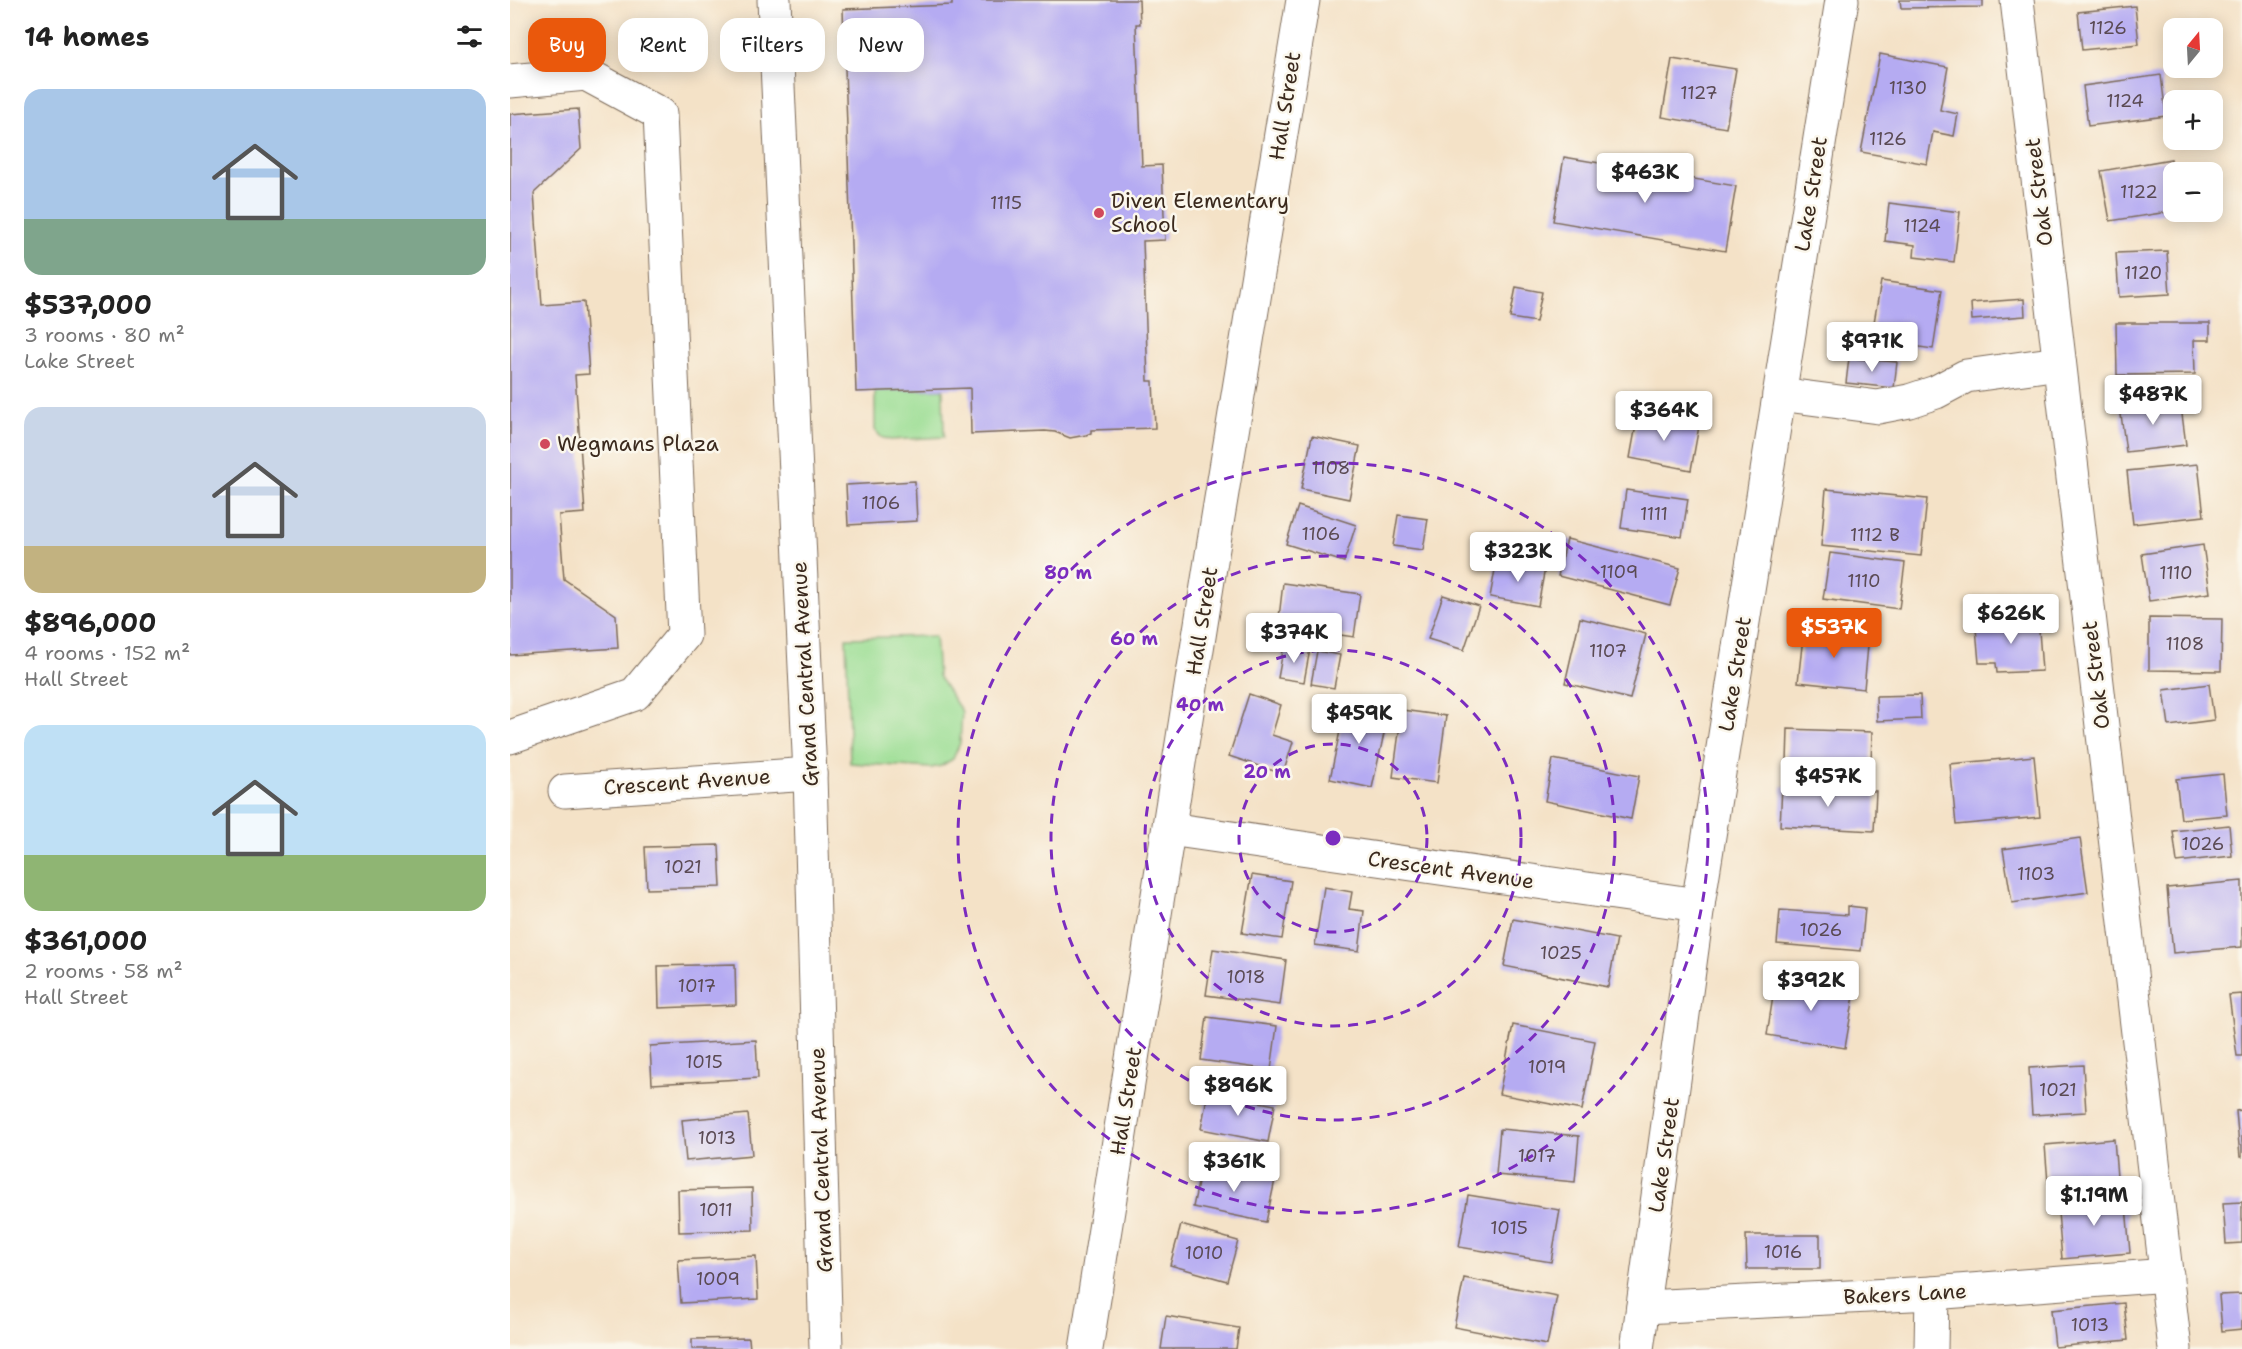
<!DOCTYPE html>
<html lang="en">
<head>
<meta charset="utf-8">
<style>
  body { margin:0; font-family:"Shantell Sans",sans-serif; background:#f6f6f6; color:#222; height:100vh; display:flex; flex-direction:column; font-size:22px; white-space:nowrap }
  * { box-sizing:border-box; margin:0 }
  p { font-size:20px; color:#767676 }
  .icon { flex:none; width:33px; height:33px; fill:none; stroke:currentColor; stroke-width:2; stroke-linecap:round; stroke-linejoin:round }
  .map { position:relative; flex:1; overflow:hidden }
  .sheet { display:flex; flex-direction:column; background:#fff; width:510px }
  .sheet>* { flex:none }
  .hud { position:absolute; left:18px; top:18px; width:570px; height:54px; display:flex; gap:12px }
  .needle { width:39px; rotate:18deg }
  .controls { position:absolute; left:1653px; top:18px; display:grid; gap:12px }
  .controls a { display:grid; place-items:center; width:60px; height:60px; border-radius:12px; background:#fff; box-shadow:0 3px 15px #0003; font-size:30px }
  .price { position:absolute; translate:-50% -51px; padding:0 14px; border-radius:6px; background:#fff; color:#222; font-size:20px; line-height:39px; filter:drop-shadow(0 2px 3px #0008) }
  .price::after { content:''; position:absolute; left:50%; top:36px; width:18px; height:14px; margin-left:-9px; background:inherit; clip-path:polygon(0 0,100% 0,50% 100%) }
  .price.selected { background:#ea580c; color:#fff }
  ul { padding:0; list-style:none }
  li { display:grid; align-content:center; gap:12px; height:318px; padding:0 24px }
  li span { display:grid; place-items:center; height:186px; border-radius:18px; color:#555 }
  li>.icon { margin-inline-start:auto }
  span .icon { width:108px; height:108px; fill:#fffc; stroke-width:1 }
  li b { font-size:26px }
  h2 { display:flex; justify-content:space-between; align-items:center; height:72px; padding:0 24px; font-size:26px }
  .pill { padding:0 21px; border-radius:18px; background:#fff; box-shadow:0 3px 15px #0003; font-size:21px; line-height:54px }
  .pill.selected { background:#ea580c; color:#fff }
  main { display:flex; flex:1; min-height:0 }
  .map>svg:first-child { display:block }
  .green { fill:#9dde95; stroke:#6c845a; stroke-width:1.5 }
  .building { fill:#b5abf2 }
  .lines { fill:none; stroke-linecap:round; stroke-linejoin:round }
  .minor-casing { stroke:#7c6a59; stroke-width:35 }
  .major-casing { stroke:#7c6a59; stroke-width:35 }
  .minor { stroke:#fff; stroke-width:33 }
  .major { stroke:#fff; stroke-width:33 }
  .ring { fill:none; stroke:#7b2cbf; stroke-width:3; stroke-dasharray:10 8 }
  .poi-dot { fill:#d1495b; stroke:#fbf7ec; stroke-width:2 }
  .labels { text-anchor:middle; stroke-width:5; stroke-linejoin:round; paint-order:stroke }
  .number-label { font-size:18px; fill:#5a4a53 }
  .street-label { font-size:21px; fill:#3b2a1e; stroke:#fbf7ec }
  .poi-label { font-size:21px; fill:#3b2a1e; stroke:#fbf7ec; text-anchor:start }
  .centre { fill:#7b2cbf; stroke:#fbf7ec; stroke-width:3 }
  .ring-label { font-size:18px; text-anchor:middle; font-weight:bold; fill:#7b2cbf; stroke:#fbf7ec; stroke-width:5; stroke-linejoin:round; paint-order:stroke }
</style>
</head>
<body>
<main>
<section class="sheet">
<h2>14 homes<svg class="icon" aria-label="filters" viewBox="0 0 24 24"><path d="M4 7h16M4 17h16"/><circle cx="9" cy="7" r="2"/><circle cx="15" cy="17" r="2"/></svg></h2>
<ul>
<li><span style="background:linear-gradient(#a9c7e8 70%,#7fa58c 0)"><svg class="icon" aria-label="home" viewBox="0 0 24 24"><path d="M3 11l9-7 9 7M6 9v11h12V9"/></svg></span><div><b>$537,000</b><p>3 rooms · 80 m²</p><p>Lake Street</p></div></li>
<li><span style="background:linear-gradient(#c9d6e8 75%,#c2b280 0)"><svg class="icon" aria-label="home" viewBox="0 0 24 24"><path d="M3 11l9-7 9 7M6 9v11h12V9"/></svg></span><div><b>$896,000</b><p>4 rooms · 152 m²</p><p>Hall Street</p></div></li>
<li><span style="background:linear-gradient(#bfe0f5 70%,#8fb573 0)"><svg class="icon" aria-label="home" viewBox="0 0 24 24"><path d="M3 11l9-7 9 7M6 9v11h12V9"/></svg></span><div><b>$361,000</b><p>2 rooms · 58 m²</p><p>Hall Street</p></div></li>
</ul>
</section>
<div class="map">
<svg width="1732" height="1349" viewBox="0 0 1732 1349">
  <rect width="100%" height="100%" fill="#fbf7ec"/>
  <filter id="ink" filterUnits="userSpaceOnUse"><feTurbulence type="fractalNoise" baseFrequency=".0167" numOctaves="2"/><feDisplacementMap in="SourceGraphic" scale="12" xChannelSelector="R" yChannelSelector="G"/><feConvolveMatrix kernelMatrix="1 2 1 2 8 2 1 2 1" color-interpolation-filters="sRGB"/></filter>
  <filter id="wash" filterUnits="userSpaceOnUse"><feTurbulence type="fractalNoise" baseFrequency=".008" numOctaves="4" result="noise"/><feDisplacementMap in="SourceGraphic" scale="24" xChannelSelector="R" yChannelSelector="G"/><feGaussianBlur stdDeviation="1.35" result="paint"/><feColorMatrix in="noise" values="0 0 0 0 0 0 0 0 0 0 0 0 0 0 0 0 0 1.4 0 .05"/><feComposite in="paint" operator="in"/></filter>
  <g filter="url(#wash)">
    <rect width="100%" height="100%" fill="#f4e2c7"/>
    <!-- green -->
    <g class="green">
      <path d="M433 389 434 437 380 440 371 437 365 430V391Z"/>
      <path d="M425 636 428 676 452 712 450 743 443 759 431 766 421 768 340 763 336 638Z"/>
    </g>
    <g id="blocks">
      <!-- building -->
      <g class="building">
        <path d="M442 0H629L630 24H626L632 166 652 165 655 240 633 241 638 381H643L645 428 581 430V433L576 435 560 438 545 432 535 431 461 434 460 388 346 392 333 9 442 5Z"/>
        <path d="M1390 0H1473V7L1391 8Z"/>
        <path d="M1625 6 1629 44 1572 50 1568 12Z"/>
        <path d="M1370 54 1438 67 1430 110 1448 114 1444 136 1423 132 1417 164 1351 152Z"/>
        <path d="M1162 59 1226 69 1216 128 1152 117Z"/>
        <path d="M1651 75 1656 116 1578 126 1573 86Z"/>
        <path d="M68 109 71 149 24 193 32 305 74 302 79 374 65 375 75 513 49 515 54 579 106 615 108 648 0 655V114Z"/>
        <path d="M1054 157 1226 186 1215 251 1043 221Z"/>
        <path d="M1661 159 1664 211 1600 221 1591 171Z"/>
        <path d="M1379 203 1450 212 1444 262 1404 257 1405 245 1375 241Z"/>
        <path d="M1657 251 1660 294 1609 297 1606 253Z"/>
        <path d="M1371 281 1432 290 1423 349 1361 340Z"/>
        <path d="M1006 287 1032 292 1026 322 1000 318Z"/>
        <path d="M1514 299 1515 316 1462 320 1461 303Z"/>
        <path d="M1606 323H1700V340H1684L1685 374 1607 375Z"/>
        <path d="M1339 358 1387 362 1384 388 1336 383Z"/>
        <path d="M1670 399 1676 445 1616 452 1610 407Z"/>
        <path d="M1128 414 1189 426 1181 470 1120 458Z"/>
        <path d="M802 436 850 446 839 499 791 489Z"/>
        <path d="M1688 464 1694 516 1623 524 1617 471Z"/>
        <path d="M405 481 407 521 338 525 336 485Z"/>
        <path d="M1316 489 1417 499 1411 556 1311 546Z"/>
        <path d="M1116 490 1178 499 1172 537 1111 528Z"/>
        <path d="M788 506 846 525 834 562 776 544Z"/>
        <path d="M888 515 918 519 913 550 883 546Z"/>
        <path d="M1057 539 1170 568 1160 605 1048 576Z"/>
        <path d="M1693 545 1700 593 1639 601 1632 554Z"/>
        <path d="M1320 553 1395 563 1389 609 1313 599Z"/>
        <path d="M987 559 1035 568 1028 606 980 597Z"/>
        <path d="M773 583 850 594 844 637 768 626Z"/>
        <path d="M933 595 969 606 954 650 918 639Z"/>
        <path d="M1528 617 1532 671 1487 673 1486 663H1469L1466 628 1481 627 1480 619Z"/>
        <path d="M1070 618 1136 634 1120 699 1055 683Z"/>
        <path d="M1639 618 1712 619 1711 671 1639 670Z"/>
        <path d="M1294 628 1359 635 1354 689 1288 682Z"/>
        <path d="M774 645 800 649 794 682 768 678Z"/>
        <path d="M807 651 830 655 824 688 801 684Z"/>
        <path d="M1699 684 1704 720 1659 726 1654 690Z"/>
        <path d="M739 694 771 705 762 735 783 742 773 774 719 756Z"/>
        <path d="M1410 695 1411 719 1367 721 1366 696Z"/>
        <path d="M836 702 879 711 862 788 820 779Z"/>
        <path d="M892 710 936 716 927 783 883 777Z"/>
        <path d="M1278 729 1362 732 1361 764 1277 762Z"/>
        <path d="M1524 756 1530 817 1446 825 1440 764Z"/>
        <path d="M1043 759 1129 776 1121 819 1035 801Z"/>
        <path d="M1713 774 1717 815 1671 819 1666 779Z"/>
        <path d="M1272 786 1366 791 1364 831 1270 826Z"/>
        <path d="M1719 825 1722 856 1667 862 1663 831Z"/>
        <path d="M1570 838 1578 892 1502 903 1493 849Z"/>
        <path d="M209 845 211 887 137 889 135 847Z"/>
        <path d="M742 875 781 881 772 939 732 933Z"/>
        <path d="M1732 881V947L1663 953 1657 888Z"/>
        <path d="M814 887 842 892 839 909 854 911 849 951 805 945Z"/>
        <path d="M1338 906 1355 908 1351 951 1267 944 1270 910 1338 915Z"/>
        <path d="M1003 919 1107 939 1098 987 994 966Z"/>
        <path d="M703 949 776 960 770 1005 696 995Z"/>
        <path d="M225 964 226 1005 149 1008 148 966Z"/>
        <path d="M1266 977 1345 990 1335 1048 1257 1035Z"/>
        <path d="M1732 994V1056H1727L1719 995Z"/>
        <path d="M697 1017 767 1026 761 1070 691 1060Z"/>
        <path d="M1003 1025 1085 1041 1072 1110 989 1094Z"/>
        <path d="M246 1040 248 1078 142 1084 140 1046Z"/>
        <path d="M1573 1065 1576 1112 1522 1115 1519 1068Z"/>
        <path d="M698 1092 765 1105 758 1142 691 1129Z"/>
        <path d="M1732 1110V1157H1730L1726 1111Z"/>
        <path d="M238 1114 242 1155 176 1161 172 1120Z"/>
        <path d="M990 1129 1069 1136 1065 1182 986 1175Z"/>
        <path d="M1604 1139 1607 1177 1538 1183 1535 1145Z"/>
        <path d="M692 1164 765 1180 756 1222 683 1207Z"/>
        <path d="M242 1188 243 1230 169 1232 168 1190Z"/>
        <path d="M1615 1194 1620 1253 1552 1259 1547 1201Z"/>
        <path d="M958 1195 1050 1210 1041 1262 949 1247Z"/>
        <path d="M1732 1202V1243L1716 1244 1713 1203Z"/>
        <path d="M671 1225 728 1241 717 1281 660 1265Z"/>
        <path d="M1236 1235H1310V1269H1237Z"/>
        <path d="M246 1256 248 1299 171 1303 168 1260Z"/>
        <path d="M954 1278 1047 1296 1037 1345 944 1327Z"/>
        <path d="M1732 1294V1329L1712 1331 1709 1295Z"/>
        <path d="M1614 1303 1618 1340 1545 1347 1541 1310Z"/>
        <path d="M656 1316 729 1328 726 1349H651Z"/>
        <path d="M239 1338 240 1349H182V1339Z"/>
      </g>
    </g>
  </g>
  <g filter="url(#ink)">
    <use href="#blocks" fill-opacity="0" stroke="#7c6a59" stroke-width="1.5"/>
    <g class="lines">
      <defs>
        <g id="minor">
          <path d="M264 0 300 774 316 1349"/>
          <path d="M1507 0 1665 1349"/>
          <path d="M0 81 76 74 150 114 174 635 125 694 0 737"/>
          <path d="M1269 394 1368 407 1399 401 1426 392 1456 376 1549 363"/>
          <path d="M55 791 300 774"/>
          <path d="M659 829 1188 905"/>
          <path d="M1133 1307 1422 1293 1657 1275"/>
          <path d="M576 1349 707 523 793 0"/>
          <path d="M1421 1349 1422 1293"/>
        </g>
        <path id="major" d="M1127 1349 1188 905 1332 0"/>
      </defs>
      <!-- minor casing -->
      <use href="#minor" class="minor-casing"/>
      <!-- major casing -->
      <use href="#major" class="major-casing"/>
      <!-- minor -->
      <use href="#minor" class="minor"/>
      <!-- major -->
      <use href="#major" class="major"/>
    </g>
  </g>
  <!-- distance rings -->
  <g class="ring">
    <circle cx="823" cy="838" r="94"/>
    <circle cx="823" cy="838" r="188"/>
    <circle cx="823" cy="838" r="282"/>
    <circle cx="823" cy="838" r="375"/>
  </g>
  <!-- markers -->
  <g class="poi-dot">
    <circle cx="589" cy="213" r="6"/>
    <circle cx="35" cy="444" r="6"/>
  </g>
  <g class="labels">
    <!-- number labels -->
    <g class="number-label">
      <text x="1598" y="34">1126</text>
      <text x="1398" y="94">1130</text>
      <text x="1189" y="99">1127</text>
      <text x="1615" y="107">1124</text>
      <text x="1378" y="145">1126</text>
      <text x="1629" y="198">1122</text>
      <text x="496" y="209">1115</text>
      <text x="1412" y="232">1124</text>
      <text x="1633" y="279">1120</text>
      <text x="821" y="474">1108</text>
      <text x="371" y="509">1106</text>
      <text x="1144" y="520">1111</text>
      <text x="811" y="540">1106</text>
      <text x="1365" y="541">1112 B</text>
      <text x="1109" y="578">1109</text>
      <text x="1666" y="579">1110</text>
      <text x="1354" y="587">1110</text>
      <text x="1675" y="650">1108</text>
      <text x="1098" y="657">1107</text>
      <text x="1693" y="850">1026</text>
      <text x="173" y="873">1021</text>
      <text x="1526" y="880">1103</text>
      <text x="1311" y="936">1026</text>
      <text x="1051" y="959">1025</text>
      <text x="736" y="983">1018</text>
      <text x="187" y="992">1017</text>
      <text x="194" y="1068">1015</text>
      <text x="1037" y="1073">1019</text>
      <text x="1548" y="1096">1021</text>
      <text x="207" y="1144">1013</text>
      <text x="1027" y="1162">1017</text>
      <text x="206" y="1216">1011</text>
      <text x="999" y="1234">1015</text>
      <text x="1273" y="1258">1016</text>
      <text x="694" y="1259">1010</text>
      <text x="208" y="1285">1009</text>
      <text x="1580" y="1331">1013</text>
    </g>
    <!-- street labels -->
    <g class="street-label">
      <text transform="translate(775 106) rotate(-81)" y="7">Hall Street</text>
      <text transform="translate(1529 192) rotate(-97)" y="7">Oak Street</text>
      <text transform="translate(1301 194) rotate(-81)" y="7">Lake Street</text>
      <text transform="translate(692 621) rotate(-81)" y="7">Hall Street</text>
      <text transform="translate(295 674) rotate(-93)" y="7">Grand Central Avenue</text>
      <text transform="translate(1225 674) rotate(-81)" y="7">Lake Street</text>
      <text transform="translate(1586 675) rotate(-97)" y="7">Oak Street</text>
      <text transform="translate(177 782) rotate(-4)" y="7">Crescent Avenue</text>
      <text transform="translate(941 870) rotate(8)" y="7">Crescent Avenue</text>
      <text transform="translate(616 1101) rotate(-81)" y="7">Hall Street</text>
      <text transform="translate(1154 1155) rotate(-82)" y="7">Lake Street</text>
      <text transform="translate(311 1160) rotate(-92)" y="7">Grand Central Avenue</text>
      <text transform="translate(1395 1294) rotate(-3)" y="7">Bakers Lane</text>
    </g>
    <!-- poi labels -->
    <g class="poi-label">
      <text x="601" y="208">Diven Elementary<tspan x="601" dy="24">School</tspan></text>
      <text x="47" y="451">Wegmans Plaza</text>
    </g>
  </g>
  <circle cx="823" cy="838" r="9" class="centre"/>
  <g class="ring-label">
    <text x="558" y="579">80 m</text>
    <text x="624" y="645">60 m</text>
    <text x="690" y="711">40 m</text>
    <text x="757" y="778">20 m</text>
  </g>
</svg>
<div class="controls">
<a><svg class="needle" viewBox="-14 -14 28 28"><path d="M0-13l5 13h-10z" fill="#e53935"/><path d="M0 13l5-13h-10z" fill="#767676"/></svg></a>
<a>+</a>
<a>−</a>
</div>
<b class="price" style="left:1135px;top:204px">$463K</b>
<b class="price" style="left:1362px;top:373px">$971K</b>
<b class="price" style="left:1643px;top:426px">$487K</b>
<b class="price" style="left:1154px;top:442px">$364K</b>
<b class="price" style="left:1008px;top:583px">$323K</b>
<b class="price" style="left:1501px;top:645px">$626K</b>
<b class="price selected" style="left:1324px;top:659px">$537K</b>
<b class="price" style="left:784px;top:664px">$374K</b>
<b class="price" style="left:849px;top:745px">$459K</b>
<b class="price" style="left:1318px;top:808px">$457K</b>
<b class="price" style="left:1301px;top:1012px">$392K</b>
<b class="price" style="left:728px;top:1117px">$896K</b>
<b class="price" style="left:724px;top:1193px">$361K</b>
<b class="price" style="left:1584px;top:1227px">$1.19M</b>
<div class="hud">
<a class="pill selected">Buy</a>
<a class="pill">Rent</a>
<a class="pill">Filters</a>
<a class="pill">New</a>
</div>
</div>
</main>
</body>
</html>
